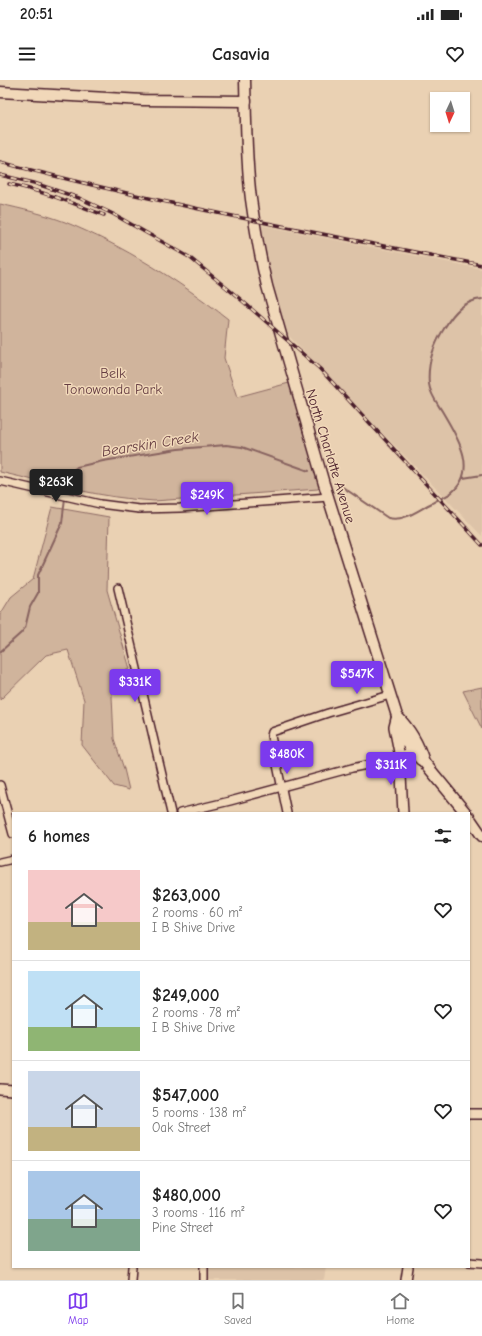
<!DOCTYPE html>
<html lang="en">
<head>
<meta charset="utf-8">
<style>
  body { margin:0; font-family:"Comic Neue",sans-serif; background:#f6f6f6; color:#222; height:100vh; display:flex; flex-direction:column; font-size:15px; white-space:nowrap }
  * { box-sizing:border-box; margin:0 }
  p { font-size:13px; color:#767676 }
  .icon { flex:none; width:22px; height:22px; fill:none; stroke:currentColor; stroke-width:2; stroke-linecap:round; stroke-linejoin:round }
  .map { position:relative; flex:1; overflow:hidden }
  .sheet { position:absolute; left:12px; top:732px; width:458px; height:456px; display:flex; flex-direction:column; background:#fff; border-radius:0px; box-shadow:0 1px 3px #0004 }
  .sheet>* { flex:none }
  .needle { width:26px; rotate:184deg }
  .buttons { position:absolute; left:430px; top:12px; display:grid; gap:8px }
  .buttons a { display:grid; place-items:center; width:40px; height:40px; border-radius:0px; background:#fff; box-shadow:0 1px 3px #0004; font-size:20px }
  .price { position:absolute; translate:-50% -34px; padding:0 9px; border-radius:4px; background:#7c3aed; color:#fff; font-size:13px; line-height:26px; filter:drop-shadow(0 1px 2px #0008) }
  .price::after { content:''; position:absolute; left:50%; top:24px; width:12px; height:9px; margin-left:-6px; background:inherit; clip-path:polygon(0 0,100% 0,50% 100%) }
  .price.selected { background:#222; color:#fff }
  ul { padding:0; list-style:none }
  li { display:flex; align-items:center; gap:12px; height:100px; padding:0 16px }
  li+li { border-top:1px solid #e0e0e0 }
  li span { display:grid; place-items:center; flex:none; width:112px; height:80px; border-radius:0px; color:#555 }
  li>.icon { margin-inline-start:auto }
  span .icon { width:48px; height:48px; fill:#fffc; stroke-width:1 }
  li b { font-size:17px }
  h2 { display:flex; justify-content:space-between; align-items:center; height:48px; padding:0 16px; font-size:17px }
  .status { display:flex; justify-content:space-between; align-items:center; height:28px; padding:0 20px; background:#fff; direction:ltr }
  .status svg { height:11px; fill:currentColor }
  header { display:flex; justify-content:space-between; align-items:center; height:52px; padding:0 16px; background:#fff; font-size:18px; font-weight:700 }
  .menu { display:flex; justify-content:space-around; align-items:center; height:56px; border-top:1px solid #e0e0e0; background:#fff; font-size:11px; color:#767676 }
  .menu a { display:grid; justify-items:center; gap:2px }
  .menu .selected { color:#7c3aed }
  .map>svg:first-child { display:block }
  .built { fill:#ddc3a8 }
  .green { fill:#d0b49c; stroke:#8d6a64 }
  .lines { fill:none; stroke-linecap:round; stroke-linejoin:round }
  .stream { stroke:#87625f; stroke-width:2 }
  .minor-casing { stroke:#4a1f2b; stroke-width:10 }
  .tertiary-casing { stroke:#4a1f2b; stroke-width:12 }
  .secondary-casing { stroke:#4a1f2b; stroke-width:13 }
  .minor { stroke:#f1d8b9; stroke-width:7 }
  .tertiary { stroke:#f1d8b9; stroke-width:9 }
  .secondary { stroke:#f1d8b9; stroke-width:10 }
  .rail-casing { stroke:#4a1f2b; stroke-width:3.5 }
  .rail { stroke:#f1d8b9; stroke-width:2; stroke-dasharray:6; stroke-linecap:butt }
  .labels { text-anchor:middle; stroke-width:3; stroke-linejoin:round; paint-order:stroke }
  .park-label { font-size:14px; fill:#653d42; stroke:#f1d8b9 }
  .street-label { font-size:14px; fill:#4a1f2b; stroke:#f1d8b9 }
  .water-label { font-size:15px; font-style:italic; fill:#643b40; stroke:#f1d8b9 }
</style>
</head>
<body>
<div class="status"><b>20:51</b><svg viewBox="0 0 49 12"><path d="M0 12V9h3v3zM5 12V6h3v6zM10 12V3h3v9zM15 12V0h3v12zM26 1h20v11H26zM47 4h2v5h-2z"/></svg></div>
<header><svg class="icon" aria-label="menu" viewBox="0 0 24 24"><path d="M4 6h16M4 12h16M4 18h16"/></svg>Casavia<svg class="icon" aria-label="heart" viewBox="0 0 24 24"><path d="M12 20l-8-8c-3-5 5-10 8-4 3-6 11-1 8 4z"/></svg></header>
<div class="map">
<svg width="482" height="1200" viewBox="0 0 482 1200">
  <rect width="100%" height="100%" fill="#ead1b3"/>
  <filter id="ink" filterUnits="userSpaceOnUse"><feTurbulence type="fractalNoise" baseFrequency=".025" numOctaves="2"/><feDisplacementMap in="SourceGraphic" scale="8" xChannelSelector="R" yChannelSelector="G"/><feConvolveMatrix kernelMatrix="1 2 1 2 8 2 1 2 1" color-interpolation-filters="sRGB"/></filter>
  <g filter="url(#ink)">
    <!-- built -->
    <g class="built">
      <path d="M261 145 482 189V456L287 254 268 197Z"/>
      <path d="M208 1187H326L324 1200H207Z"/>
    </g>
    <!-- green -->
    <g class="green">
      <path d="M0 124C22 129 44 134 65 142 124 166 178 200 228 239L224 278 237 317 289 303 320 407 318 409 154 421C102 418 51 404 0 392Z"/>
      <path d="M52 427 109 437 107 510 130 589 111 595 114 659 124 689 129 710 114 706 82 665 84 620 68 570 46 575 0 620V535L11 517 33 499Z"/>
      <path d="M482 607V649L463 611Z"/>
    </g>
    <g class="lines">
      <!-- stream -->
      <g class="stream">
        <path d="M463 398 482 395"/>
        <path d="M341 406 388 438C404 442 418 430 432 423 438 419 446 417 451 413 480 390 456 355 442 331 437 323 430 314 429 304 427 283 434 264 445 247 454 232 464 221 482 219"/>
        <path d="M66 414 71 392 77 387 103 381 178 369 226 365 242 367 309 391"/>
        <path d="M0 572 21 553 25 548 30 527 38 513V495L62 443 65 418"/>
      </g>
      <defs>
        <g id="minor">
          <path d="M0 401 100 424 139 429 180 428 329 417"/>
          <path d="M118 508 171 733"/>
          <path d="M0 705 13 754"/>
          <path d="M180 733 230 721 352 688 392 680 415 669"/>
          <path d="M287 733 271 656 272 652 328 633 390 615"/>
          <path d="M0 782 13 779"/>
          <path d="M469 1182 482 1183"/>
          <path d="M131 1200 132 1187"/>
          <path d="M204 1200V1187"/>
        </g>
        <g id="tertiary">
          <path d="M396 639 394 647 400 677 403 733"/>
          <path d="M0 1009 13 1010"/>
          <path d="M469 1034H482"/>
          <path d="M406 1200 408 1187"/>
        </g>
        <g id="secondary">
          <path d="M245 0C246 40 246 80 251 119 255 148 260 177 267 206L324 404 397 636C409 648 419 665 424 682L466 733"/>
          <path d="M0 12 143 20 246 21"/>
          <path d="M397 636C399 655 408 667 421 680"/>
          <path d="M469 737 482 756"/>
        </g>
      </defs>
      <!-- minor casing -->
      <use href="#minor" class="minor-casing"/>
      <!-- tertiary casing -->
      <use href="#tertiary" class="tertiary-casing"/>
      <!-- secondary casing -->
      <use href="#secondary" class="secondary-casing"/>
      <!-- minor -->
      <use href="#minor" class="minor"/>
      <!-- tertiary -->
      <use href="#tertiary" class="tertiary"/>
      <!-- secondary -->
      <use href="#secondary" class="secondary"/>
      <defs>
        <g id="rail">
          <path d="M0 82C159 124 321 154 482 185"/>
          <path d="M0 95 34 103 79 118 113 134 189 177 239 218 320 289 482 465"/>
          <path d="M9 104C42 111 72 123 104 135"/>
        </g>
      </defs>
      <!-- rail casing -->
      <use href="#rail" class="rail-casing"/>
      <!-- rail -->
      <use href="#rail" class="rail"/>
    </g>
  </g>
  <g class="labels">
    <!-- park labels -->
    <g class="park-label">
      <text x="113" y="298">Belk<tspan x="113" dy="16">Tonowonda Park</tspan></text>
    </g>
    <!-- street labels -->
    <g class="street-label">
      <text transform="translate(331 376) rotate(73)" y="5">North Charlotte Avenue</text>
    </g>
    <!-- water labels -->
    <g class="water-label">
      <text transform="translate(150 364) rotate(-9)" y="5">Bearskin Creek</text>
    </g>
  </g>
</svg>
<div class="buttons">
<a><svg class="needle" viewBox="-14 -14 28 28"><path d="M0-13l5 13h-10z" fill="#e53935"/><path d="M0 13l5-13h-10z" fill="#767676"/></svg></a>
</div>
<b class="price selected" style="left:56px;top:423px">$263K</b>
<b class="price" style="left:207px;top:436px">$249K</b>
<b class="price" style="left:357px;top:615px">$547K</b>
<b class="price" style="left:135px;top:623px">$331K</b>
<b class="price" style="left:287px;top:695px">$480K</b>
<b class="price" style="left:391px;top:706px">$311K</b>
<section class="sheet">
<h2>6 homes<svg class="icon" aria-label="filters" viewBox="0 0 24 24"><path d="M4 7h16M4 17h16"/><circle cx="9" cy="7" r="2"/><circle cx="15" cy="17" r="2"/></svg></h2>
<ul>
<li><span style="background:linear-gradient(#f6c9c9 65%,#c2b280 0)"><svg class="icon" aria-label="home" viewBox="0 0 24 24"><path d="M3 11l9-7 9 7M6 9v11h12V9"/></svg></span><div><b>$263,000</b><p>2 rooms · 60 m²</p><p>I B Shive Drive</p></div><svg class="icon" aria-label="heart" viewBox="0 0 24 24"><path d="M12 20l-8-8c-3-5 5-10 8-4 3-6 11-1 8 4z"/></svg></li>
<li><span style="background:linear-gradient(#bfe0f5 70%,#8fb573 0)"><svg class="icon" aria-label="home" viewBox="0 0 24 24"><path d="M3 11l9-7 9 7M6 9v11h12V9"/></svg></span><div><b>$249,000</b><p>2 rooms · 78 m²</p><p>I B Shive Drive</p></div><svg class="icon" aria-label="heart" viewBox="0 0 24 24"><path d="M12 20l-8-8c-3-5 5-10 8-4 3-6 11-1 8 4z"/></svg></li>
<li><span style="background:linear-gradient(#c9d6e8 70%,#c2b280 0)"><svg class="icon" aria-label="home" viewBox="0 0 24 24"><path d="M3 11l9-7 9 7M6 9v11h12V9"/></svg></span><div><b>$547,000</b><p>5 rooms · 138 m²</p><p>Oak Street</p></div><svg class="icon" aria-label="heart" viewBox="0 0 24 24"><path d="M12 20l-8-8c-3-5 5-10 8-4 3-6 11-1 8 4z"/></svg></li>
<li><span style="background:linear-gradient(#a9c7e8 60%,#7fa58c 0)"><svg class="icon" aria-label="home" viewBox="0 0 24 24"><path d="M3 11l9-7 9 7M6 9v11h12V9"/></svg></span><div><b>$480,000</b><p>3 rooms · 116 m²</p><p>Pine Street</p></div><svg class="icon" aria-label="heart" viewBox="0 0 24 24"><path d="M12 20l-8-8c-3-5 5-10 8-4 3-6 11-1 8 4z"/></svg></li>
</ul>
</section>
</div>
<nav class="menu">
<a class="selected"><svg class="icon" aria-label="map" viewBox="0 0 24 24"><path d="M3 6l6-2 6 2 6-2v14l-6 2-6-2-6 2zM9 4v14M15 6v14"/></svg>Map</a>
<a><svg class="icon" aria-label="saved" viewBox="0 0 24 24"><path d="M7 4h10v16l-5-4-5 4z"/></svg>Saved</a>
<a><svg class="icon" aria-label="home" viewBox="0 0 24 24"><path d="M3 11l9-7 9 7M6 9v11h12V9"/></svg>Home</a>
</nav>
</body>
</html>
